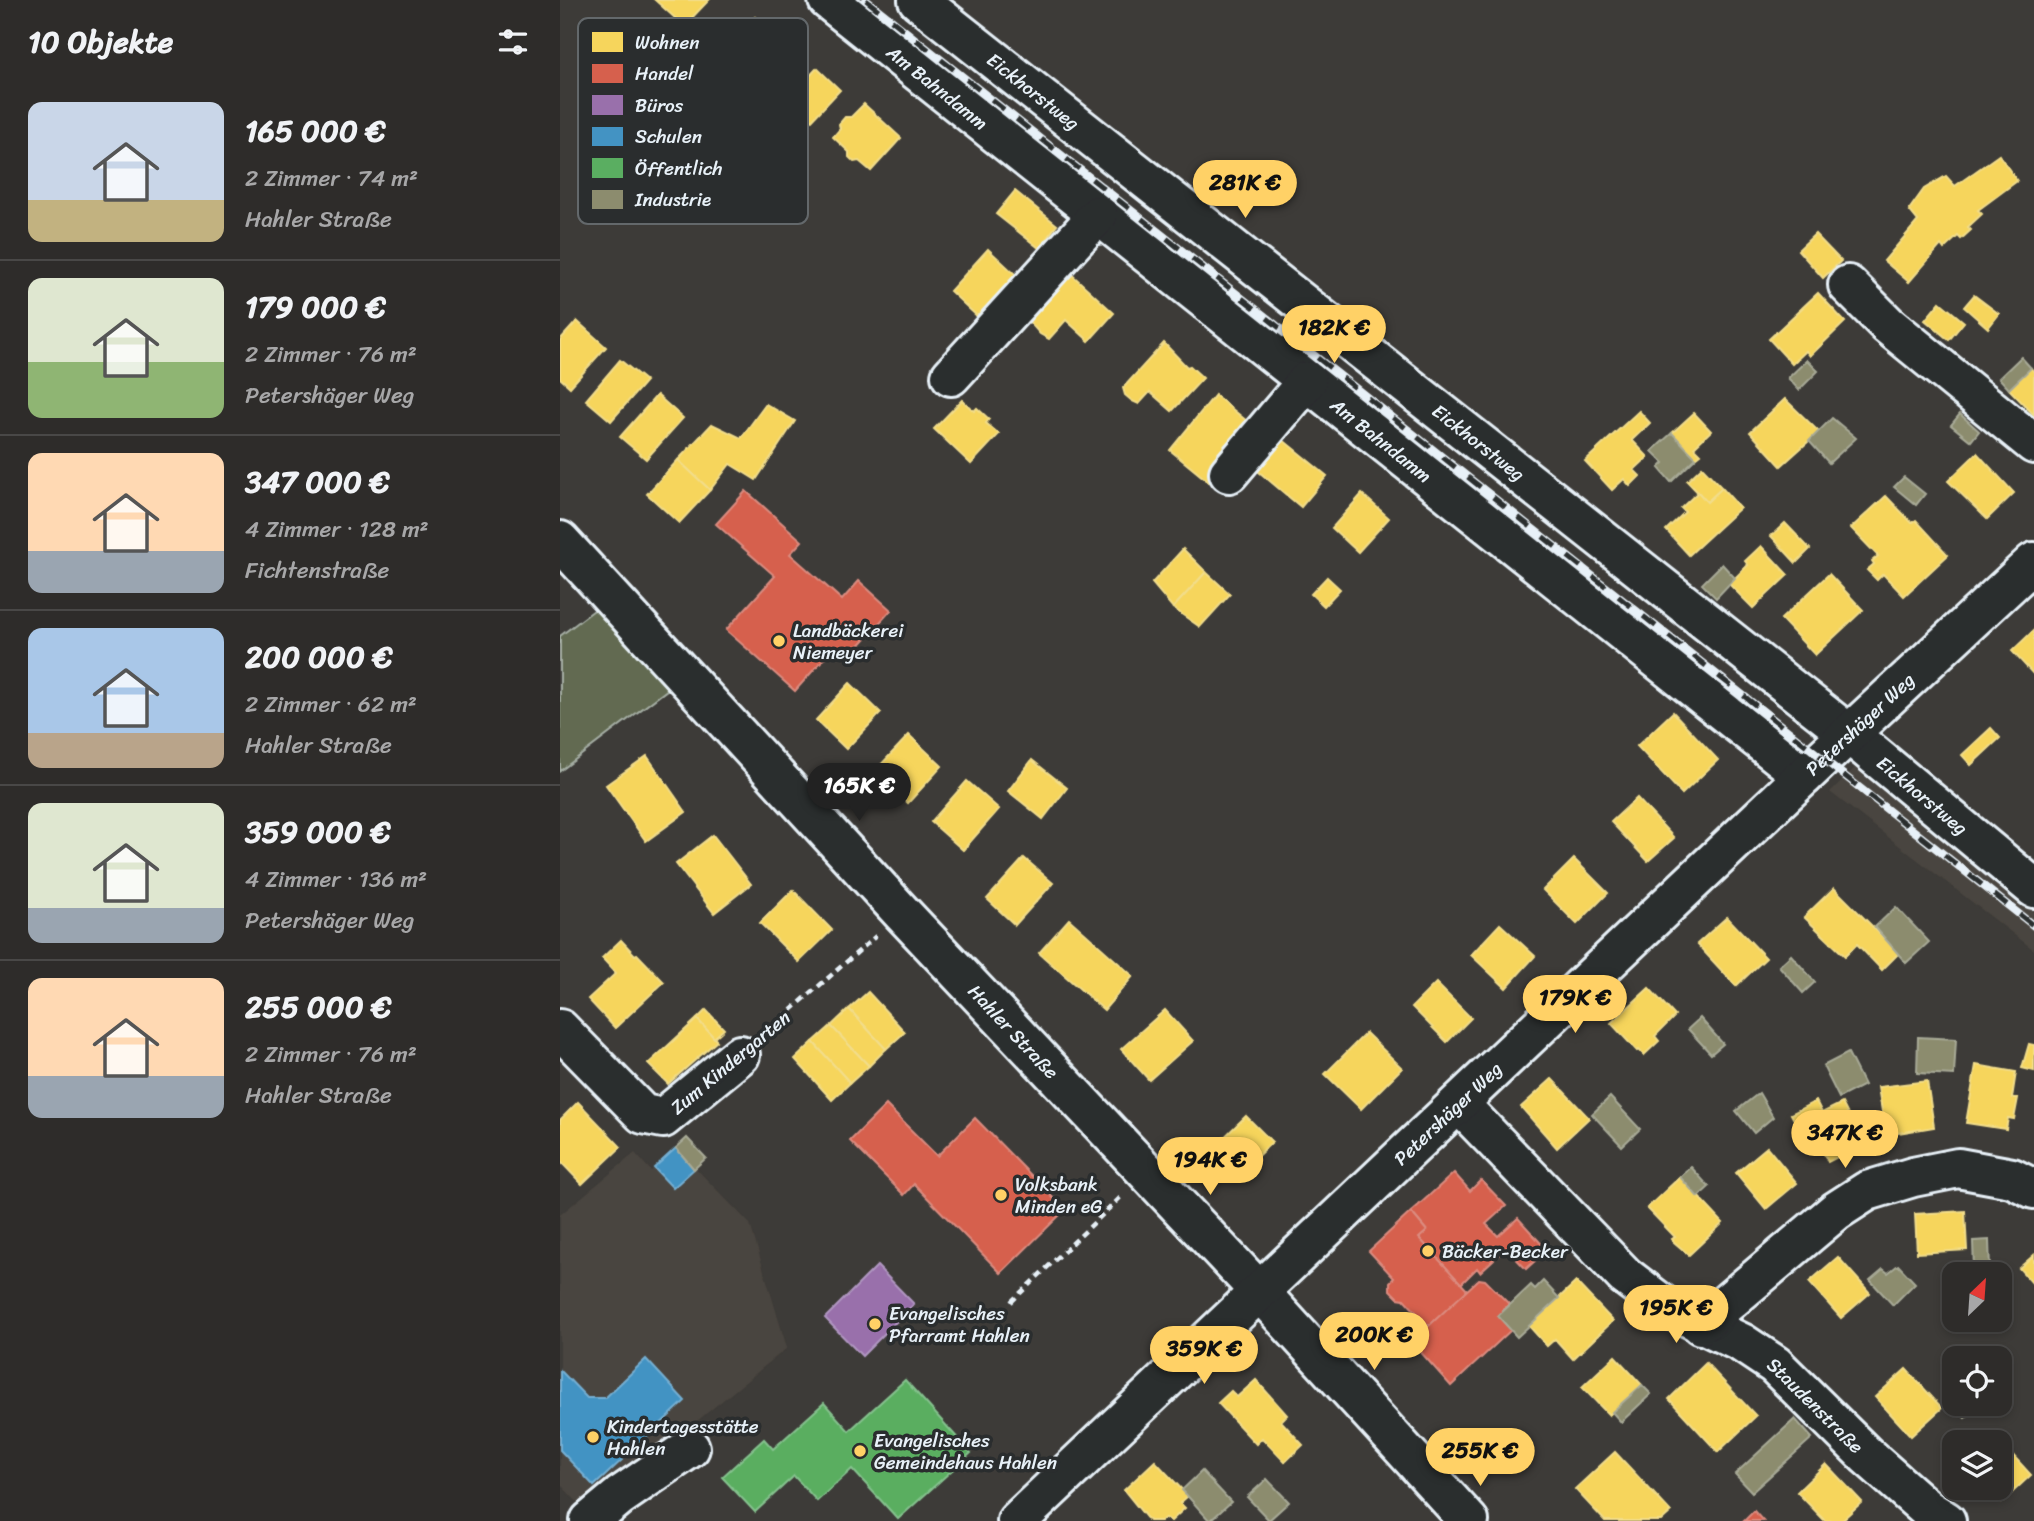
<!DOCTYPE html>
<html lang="de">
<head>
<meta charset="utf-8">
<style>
  body { margin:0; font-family:Sriracha,sans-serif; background:#363432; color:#f1f3f6; height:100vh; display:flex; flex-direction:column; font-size:26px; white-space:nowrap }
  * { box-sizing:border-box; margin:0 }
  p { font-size:23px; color:#a7a7a8 }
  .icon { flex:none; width:38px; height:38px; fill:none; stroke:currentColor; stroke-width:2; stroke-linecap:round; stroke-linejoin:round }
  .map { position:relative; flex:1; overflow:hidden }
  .side { display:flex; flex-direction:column; background:#2e2c2a; width:560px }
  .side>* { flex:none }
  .needle { width:46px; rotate:25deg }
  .buttons { position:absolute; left:1382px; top:1262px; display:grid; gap:14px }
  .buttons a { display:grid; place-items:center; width:70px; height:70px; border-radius:14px; background:#2e2c2a; box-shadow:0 4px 10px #0003,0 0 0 2px #494847; font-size:35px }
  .price { position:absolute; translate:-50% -60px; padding:0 16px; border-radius:24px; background:#ffd166; color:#111; font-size:23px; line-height:46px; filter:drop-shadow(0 2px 4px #0008) }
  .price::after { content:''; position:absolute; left:50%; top:42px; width:21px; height:16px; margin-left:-10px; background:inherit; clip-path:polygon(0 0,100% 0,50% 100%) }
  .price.current { background:#222; color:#fff }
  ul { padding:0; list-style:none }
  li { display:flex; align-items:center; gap:21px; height:175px; padding:0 28px }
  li+li { border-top:2px solid #494847 }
  li span { display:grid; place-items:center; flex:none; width:196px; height:140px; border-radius:14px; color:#555 }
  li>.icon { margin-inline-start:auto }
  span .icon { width:84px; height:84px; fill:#fffc; stroke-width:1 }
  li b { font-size:30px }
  h2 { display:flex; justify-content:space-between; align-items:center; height:84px; padding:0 28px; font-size:30px }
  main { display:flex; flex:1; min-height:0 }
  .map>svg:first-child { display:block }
  .built { fill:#4a453f }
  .green { fill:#626a51; stroke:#a5aea4; stroke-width:2 }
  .homes { fill:#f6d55c; stroke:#f2dd8b; stroke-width:2 }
  .shops { fill:#d6604d; stroke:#db8c80; stroke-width:2 }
  .offices { fill:#9970ab; stroke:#b197c2; stroke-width:2 }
  .schools { fill:#4393c3; stroke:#74afd3; stroke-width:2 }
  .public { fill:#5aae61; stroke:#85c28e; stroke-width:2 }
  .industry { fill:#8c8c6e; stroke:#a8aa97; stroke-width:2 }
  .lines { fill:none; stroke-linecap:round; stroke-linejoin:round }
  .minor-casing { stroke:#e8f1f8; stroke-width:44 }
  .path { stroke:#e8f1f8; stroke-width:4.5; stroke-dasharray:7 5; stroke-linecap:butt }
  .minor { stroke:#2a2d2e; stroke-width:38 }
  .rail-casing { stroke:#e8f1f8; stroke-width:8 }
  .rail { stroke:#2a2d2e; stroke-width:5; stroke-dasharray:16; stroke-linecap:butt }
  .poi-dot { fill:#ffd166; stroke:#2a2d2e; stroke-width:2.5 }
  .labels { text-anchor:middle; stroke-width:7; stroke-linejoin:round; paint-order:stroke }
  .street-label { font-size:19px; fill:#e8f1f8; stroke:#2a2d2e }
  .poi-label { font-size:19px; fill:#e8f1f8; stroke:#2a2d2e; text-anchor:start }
  .key { fill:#2a2d2e; stroke:#63686b; stroke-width:2 }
  .key-label { font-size:19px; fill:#e8f1f8 }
</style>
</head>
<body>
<main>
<section class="side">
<h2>10 Objekte<svg class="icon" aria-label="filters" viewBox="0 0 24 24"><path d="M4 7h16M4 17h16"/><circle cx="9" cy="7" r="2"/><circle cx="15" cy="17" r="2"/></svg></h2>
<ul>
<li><span style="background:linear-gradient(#c9d6e8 70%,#c2b280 0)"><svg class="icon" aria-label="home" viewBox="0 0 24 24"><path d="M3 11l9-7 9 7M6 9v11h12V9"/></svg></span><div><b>165 000 €</b><p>2 Zimmer · 74 m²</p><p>Hahler Straße</p></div></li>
<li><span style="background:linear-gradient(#dfe7d0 60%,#8fb573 0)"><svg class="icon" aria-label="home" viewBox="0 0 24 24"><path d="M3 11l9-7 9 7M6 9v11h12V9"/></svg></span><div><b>179 000 €</b><p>2 Zimmer · 76 m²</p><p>Petershäger Weg</p></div></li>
<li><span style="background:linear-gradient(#ffd9b3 70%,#9aa5b1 0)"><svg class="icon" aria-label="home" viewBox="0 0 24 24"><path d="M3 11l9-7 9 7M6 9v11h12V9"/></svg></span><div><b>347 000 €</b><p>4 Zimmer · 128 m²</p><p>Fichtenstraße</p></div></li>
<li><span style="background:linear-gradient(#a9c7e8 75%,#b9a48a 0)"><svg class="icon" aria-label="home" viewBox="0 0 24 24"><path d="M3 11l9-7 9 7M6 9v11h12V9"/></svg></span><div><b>200 000 €</b><p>2 Zimmer · 62 m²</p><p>Hahler Straße</p></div></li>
<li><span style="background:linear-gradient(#dfe7d0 75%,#9aa5b1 0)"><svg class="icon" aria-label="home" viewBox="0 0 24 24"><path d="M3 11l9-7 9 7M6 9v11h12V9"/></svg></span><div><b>359 000 €</b><p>4 Zimmer · 136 m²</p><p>Petershäger Weg</p></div></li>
<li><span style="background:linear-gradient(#ffd9b3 70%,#9aa5b1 0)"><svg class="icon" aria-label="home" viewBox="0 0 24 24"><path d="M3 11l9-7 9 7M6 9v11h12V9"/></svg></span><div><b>255 000 €</b><p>2 Zimmer · 76 m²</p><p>Hahler Straße</p></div></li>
</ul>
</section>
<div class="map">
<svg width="1474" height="1521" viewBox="0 0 1474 1521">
  <rect width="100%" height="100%" fill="#3d3b38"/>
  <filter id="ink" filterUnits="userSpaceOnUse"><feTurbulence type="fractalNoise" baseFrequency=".0143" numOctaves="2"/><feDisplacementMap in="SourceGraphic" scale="14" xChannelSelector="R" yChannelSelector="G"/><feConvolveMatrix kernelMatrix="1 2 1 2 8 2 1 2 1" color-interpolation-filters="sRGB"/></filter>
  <g filter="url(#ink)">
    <!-- built -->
    <g class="built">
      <path d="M1300 763 1474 905V950L1270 792Z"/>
      <path d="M116 1148 190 1224 227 1348 26 1511 0 1484V1215L75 1153 91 1171Z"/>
    </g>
    <!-- green -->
    <path class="green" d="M42 604 116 683 0 771V636Z"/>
    <!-- homes -->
    <g class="homes">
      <path d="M95 0H149L124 26Z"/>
      <path d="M195 17 231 51 194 90 157 57Z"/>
      <path d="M257 68 280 90 248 124 225 103Z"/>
      <path d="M304 104 341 138 311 171 299 161 294 162 289 157V152L273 137 280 129 279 124 285 117H291Z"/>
      <path d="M1439 155 1457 181 1418 210 1422 214 1408 227 1411 230 1401 239 1398 236 1384 249 1381 245 1349 282 1324 261 1358 221 1349 210 1364 189 1386 176 1395 186Z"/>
      <path d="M455 191 497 225 479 248 436 214Z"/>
      <path d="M1255 234 1281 261 1263 278 1238 250Z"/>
      <path d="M428 249 457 276 419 318 390 291Z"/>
      <path d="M509 272 554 313 529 341 506 320 489 339 480 334 466 318Z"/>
      <path d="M1258 293 1285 322 1250 356 1246 351 1232 364 1209 339Z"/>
      <path d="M1414 295 1439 314 1428 328 1404 307Z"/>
      <path d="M1380 302 1404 322 1389 340 1365 320Z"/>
      <path d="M17 321 46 347 10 387 0 378V340Z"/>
      <path d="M604 343 627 367 630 366 643 378 612 411 590 392 579 404 572 401 565 395 563 388Z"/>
      <path d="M60 360 86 381 51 421 26 400Z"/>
      <path d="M1471 368 1474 372V415L1449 389Z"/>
      <path d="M97 395 123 418 86 459 60 437Z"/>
      <path d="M655 395 694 427 649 482 610 450Z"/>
      <path d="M1225 399 1259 432 1221 466 1190 432Z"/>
      <path d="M402 400 414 411 417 408 429 419 426 423 439 434 411 464 374 429Z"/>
      <path d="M206 404 235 421 196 480 170 464 150 490 118 460 152 424 181 438Z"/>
      <path d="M1079 411 1090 423 1072 440 1088 457 1074 470 1080 476 1070 486 1064 479 1052 490 1025 461Z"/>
      <path d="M1134 413 1151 431 1134 447 1141 454 1136 458 1112 433Z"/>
      <path d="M723 440 767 476 741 507 698 471Z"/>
      <path d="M1417 453 1454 493 1427 519 1388 481Z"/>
      <path d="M118 460 150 490 119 523 87 494Z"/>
      <path d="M1142 467 1162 488 1147 502 1127 481Z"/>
      <path d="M1162 488 1180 508 1129 555 1106 530 1125 512 1121 508 1138 492 1147 502Z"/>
      <path d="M802 494 829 518 798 552 772 528Z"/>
      <path d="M1326 496 1352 523 1356 520 1388 555 1344 596 1323 574 1317 580 1307 570 1314 564 1312 561 1318 556 1291 528Z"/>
      <path d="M1225 523 1250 549 1236 563 1211 536Z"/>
      <path d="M1201 546 1228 575 1193 608 1169 584 1188 565 1185 561Z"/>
      <path d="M623 549 646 572 613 608 592 583Z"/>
      <path d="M646 572 670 594 640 627 613 608Z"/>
      <path d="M1269 574 1303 610 1255 655 1221 619Z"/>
      <path d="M767 577 780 589 764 606 751 594Z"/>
      <path d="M1474 630V675L1452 651Z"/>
      <path d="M290 683 321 713 286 749 256 720Z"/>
      <path d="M1113 712 1158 760 1122 794 1077 746Z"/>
      <path d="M1431 728 1440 738 1411 765 1402 755Z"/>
      <path d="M349 735 382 766 348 803 314 772Z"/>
      <path d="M87 756 126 812 86 841 46 785Z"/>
      <path d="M472 760 507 788 483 819 448 791Z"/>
      <path d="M407 781 439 809 403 850 371 822Z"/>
      <path d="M1077 798 1114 838 1088 861 1051 822Z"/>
      <path d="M153 835 191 884 154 913 116 864Z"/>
      <path d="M464 858 493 883 455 925 427 899Z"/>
      <path d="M1014 859 1048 893 1017 924 983 890Z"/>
      <path d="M1274 888 1339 953 1322 970 1297 944 1285 956 1244 917Z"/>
      <path d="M233 890 272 930 239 962 200 923Z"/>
      <path d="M1167 917 1206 958 1176 986 1137 944Z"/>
      <path d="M509 919 573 976 544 1010 479 953Z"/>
      <path d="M940 924 975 956 946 988 911 955Z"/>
      <path d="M61 940 75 955 77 954 104 982 55 1028 28 999 56 973 42 958Z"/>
      <path d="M876 983 911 1018 887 1042 852 1007Z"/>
      <path d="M1089 988 1115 1016 1095 1036 1099 1041 1084 1055 1079 1050 1077 1051 1051 1023Z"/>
      <path d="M308 992 345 1032 326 1049 289 1009Z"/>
      <path d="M289 1009 326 1049 309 1066 271 1026Z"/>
      <path d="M146 1010 164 1029 154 1038 137 1019Z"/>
      <path d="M605 1010 633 1041 589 1080 561 1049Z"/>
      <path d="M137 1019 157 1041 108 1084 88 1064Z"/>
      <path d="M271 1026 309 1066 290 1083 253 1042Z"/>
      <path d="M806 1033 842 1068 801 1109 765 1074Z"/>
      <path d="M253 1042 290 1083 272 1100 235 1059Z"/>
      <path d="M1469 1044 1474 1045V1071L1462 1068Z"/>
      <path d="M1416 1065 1456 1072 1452 1098H1458L1454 1119 1448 1118 1446 1129 1406 1123Z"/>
      <path d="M992 1079 1029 1118 997 1148 961 1107Z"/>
      <path d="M1367 1081 1374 1127 1326 1135 1318 1087Z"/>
      <path d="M1256 1101 1262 1113 1282 1103 1303 1144 1268 1162 1259 1144 1249 1149 1231 1114Z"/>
      <path d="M18 1102 61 1147 22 1184 0 1161V1120Z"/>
      <path d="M686 1116 712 1142 674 1179 648 1153Z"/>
      <path d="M1207 1147 1237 1183 1206 1209 1176 1173Z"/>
      <path d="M1120 1177 1163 1223 1129 1255 1114 1242 1112 1239 1115 1237 1087 1208Z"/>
      <path d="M1405 1211 1407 1250 1357 1253 1355 1214Z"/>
      <path d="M1474 1255V1285L1459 1268Z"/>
      <path d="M1278 1257 1310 1293 1281 1318 1249 1282Z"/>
      <path d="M1016 1282 1053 1321 1013 1359 995 1339 987 1346 969 1326Z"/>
      <path d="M1055 1356 1082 1385 1049 1415 1022 1387Z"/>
      <path d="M1146 1363 1196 1416 1158 1452 1109 1399Z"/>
      <path d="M1346 1369 1382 1408 1351 1436 1315 1397Z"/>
      <path d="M696 1380 727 1415 721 1421 743 1445 725 1462 702 1438 696 1444 658 1403 671 1391 677 1397Z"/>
      <path d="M1437 1438 1471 1475 1442 1502 1429 1488H1440V1442H1432Z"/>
      <path d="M1055 1452 1111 1512 1101 1521H1045L1015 1489Z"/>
      <path d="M595 1461 628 1496 620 1503 625 1508 611 1521 605 1518 601 1521H589L564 1490Z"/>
      <path d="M1266 1464 1302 1502 1281 1521H1265L1237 1492Z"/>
    </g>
    <!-- shops -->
    <g class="shops">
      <path d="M186 491 242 541 230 554 282 600 299 581 331 610 287 659 274 647 235 691 166 630 215 576 156 524Z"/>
      <path d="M326 1105 377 1156 415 1118 505 1210 441 1273 354 1184 344 1195 290 1141Z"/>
      <path d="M894 1173 910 1191 921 1180 946 1206 926 1224 938 1236 958 1218 987 1250 966 1269 946 1248 920 1272 917 1268 901 1284 859 1238 867 1231 851 1212Z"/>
      <path d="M851 1212 867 1231 859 1238 908 1291 869 1326 844 1299 838 1298 830 1290V1282L834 1278 809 1251Z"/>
      <path d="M919 1279 925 1280 949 1304 938 1316 951 1330 891 1386 858 1349V1336Z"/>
      <path d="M1194 1511 1203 1521H1184Z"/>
    </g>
    <!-- offices -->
    <path class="offices" d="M317 1266 354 1304 302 1356 265 1318Z"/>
    <!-- schools -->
    <g class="schools">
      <path d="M116 1148 134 1169 113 1188 94 1168Z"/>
      <path d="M86 1359 125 1401 34 1486 0 1450V1370L27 1398H45Z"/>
    </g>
    <!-- public -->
    <path class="public" d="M345 1380 411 1453 338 1519 292 1469 257 1501 234 1476 195 1512 162 1477 204 1439 213 1449 264 1403 289 1431Z"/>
    <!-- industry -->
    <g class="industry">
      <path d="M1461 357 1471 368 1449 389 1439 378Z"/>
      <path d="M1247 360 1258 371 1239 390 1228 378Z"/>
      <path d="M1400 414 1419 431 1411 441 1391 425Z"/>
      <path d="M1272 418 1296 438 1269 463 1249 441Z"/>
      <path d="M1112 433 1136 458 1111 482 1099 468 1104 463 1092 451Z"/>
      <path d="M1344 477 1365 494 1356 505 1334 487Z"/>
      <path d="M1162 564 1175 578 1156 598 1142 584Z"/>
      <path d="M1336 907 1369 942 1346 963 1315 927Z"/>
      <path d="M1231 955 1255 982 1243 993 1219 966Z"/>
      <path d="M1140 1018 1163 1044 1151 1054 1128 1029Z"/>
      <path d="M1358 1037 1396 1039 1394 1075 1357 1073Z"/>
      <path d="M1288 1053 1304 1085 1279 1098 1263 1066Z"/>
      <path d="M1199 1093 1213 1117 1194 1133 1176 1111Z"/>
      <path d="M1050 1097 1080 1129 1062 1146 1032 1114Z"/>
      <path d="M127 1138 146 1158 134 1169 116 1148Z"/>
      <path d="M1131 1167 1149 1187 1138 1197 1120 1177Z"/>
      <path d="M1429 1240 1430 1269 1414 1270 1413 1241Z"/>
      <path d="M1338 1265 1355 1283 1333 1305 1310 1280 1323 1269 1328 1273Z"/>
      <path d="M983 1281 999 1298 957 1337 938 1316 971 1285 975 1289Z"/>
      <path d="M1395 1379V1404H1420L1405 1418 1381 1391Z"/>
      <path d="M1082 1385 1091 1394 1061 1422 1052 1412Z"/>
      <path d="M1235 1419 1252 1438 1192 1492 1175 1474Z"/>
      <path d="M642 1471 671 1502 650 1521 622 1490Z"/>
      <path d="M707 1479 729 1502 709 1520 687 1497Z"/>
    </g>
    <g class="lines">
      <defs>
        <g id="minor">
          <path id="s1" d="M268 0 1244 776"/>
          <path id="s2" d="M358 0 1289 734 1474 888"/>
          <path d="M1288 285 1328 325 1474 444"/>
          <path d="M391 376 538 215"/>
          <path d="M669 473 747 381"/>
          <path id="s3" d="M0 541 343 914 699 1291 909 1521"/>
          <path d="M0 1029 83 1114 103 1118 180 1055"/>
          <path id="s4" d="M899 1104 1065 1276 1103 1305 1182 1343 1215 1365 1307 1456 1367 1509 1386 1521"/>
          <path d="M1141 1325 1276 1211 1307 1191 1353 1177 1398 1168 1452 1178 1474 1189"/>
          <path d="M30 1521 60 1496 130 1448"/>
          <path id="s5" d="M457 1521 1263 758 1474 562"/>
        </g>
      </defs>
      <!-- minor casing -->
      <use href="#minor" class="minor-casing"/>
      <!-- path -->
      <g class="path">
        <path d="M204 1034 316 936"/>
        <path d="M451 1302 562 1196"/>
      </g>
      <!-- minor -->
      <use href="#minor" class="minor"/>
      <defs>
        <path id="rail" d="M306 0 1474 926"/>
      </defs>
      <!-- rail casing -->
      <use href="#rail" class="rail-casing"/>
      <!-- rail -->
      <use href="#rail" class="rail"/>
    </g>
  </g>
  <!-- markers -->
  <g class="poi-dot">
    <circle cx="219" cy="641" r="7"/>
    <circle cx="441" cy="1195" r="7"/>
    <circle cx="868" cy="1251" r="7"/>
    <circle cx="315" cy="1324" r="7"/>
    <circle cx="33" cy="1437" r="7"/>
    <circle cx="300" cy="1451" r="7"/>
  </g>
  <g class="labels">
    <!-- street labels -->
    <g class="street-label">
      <text dy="7" stroke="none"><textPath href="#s1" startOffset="140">Am Bahndamm</textPath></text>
      <text dy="7" stroke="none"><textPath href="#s2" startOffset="147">Eickhorstweg</textPath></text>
      <text dy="7" stroke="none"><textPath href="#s1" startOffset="707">Am Bahndamm</textPath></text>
      <text dy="7" stroke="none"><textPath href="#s2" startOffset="714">Eickhorstweg</textPath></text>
      <text dy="7" stroke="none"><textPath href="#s5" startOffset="1160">Petershäger Weg</textPath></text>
      <text dy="7" stroke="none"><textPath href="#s2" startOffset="1281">Eickhorstweg</textPath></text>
      <text dy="7" stroke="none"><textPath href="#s3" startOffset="668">Hahler Straße</textPath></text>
      <text transform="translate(170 1062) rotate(-40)" y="7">Zum Kindergarten</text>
      <text dy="7" stroke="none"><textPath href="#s5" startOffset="593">Petershäger Weg</textPath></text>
      <text dy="7" stroke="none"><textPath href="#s4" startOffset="471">Staudenstraße</textPath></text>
    </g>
    <!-- poi labels -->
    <g class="poi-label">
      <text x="233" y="637">Landbäckerei<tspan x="233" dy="22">Niemeyer</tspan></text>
      <text x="455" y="1191">Volksbank<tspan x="455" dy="22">Minden eG</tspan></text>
      <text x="882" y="1258">Bäcker-Becker</text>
      <text x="329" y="1320">Evangelisches<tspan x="329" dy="22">Pfarramt Hahlen</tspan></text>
      <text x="47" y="1433">Kindertagesstätte<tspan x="47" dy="22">Hahlen</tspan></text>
      <text x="314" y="1447">Evangelisches<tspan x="314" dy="22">Gemeindehaus Hahlen</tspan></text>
    </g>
  </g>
  <!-- legend -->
  <rect x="18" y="18" width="230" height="206" rx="10" class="key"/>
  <rect x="32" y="32" width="31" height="20" fill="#f6d55c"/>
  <rect x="32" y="64" width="31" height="19" fill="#d6604d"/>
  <rect x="32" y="95" width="31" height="20" fill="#9970ab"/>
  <rect x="32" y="127" width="31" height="19" fill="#4393c3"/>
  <rect x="32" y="158" width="31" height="20" fill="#5aae61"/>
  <rect x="32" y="190" width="31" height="19" fill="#8c8c6e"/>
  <g class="key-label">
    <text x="75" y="49">Wohnen</text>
    <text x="75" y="80">Handel</text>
    <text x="75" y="112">Büros</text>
    <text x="75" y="143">Schulen</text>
    <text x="75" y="175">Öffentlich</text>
    <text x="75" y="206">Industrie</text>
  </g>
</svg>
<div class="buttons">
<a><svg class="needle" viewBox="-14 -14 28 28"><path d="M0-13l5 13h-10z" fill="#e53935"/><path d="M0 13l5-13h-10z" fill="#a7a7a8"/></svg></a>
<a><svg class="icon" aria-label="locate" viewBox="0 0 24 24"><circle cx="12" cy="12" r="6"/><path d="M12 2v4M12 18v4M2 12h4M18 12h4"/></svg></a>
<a><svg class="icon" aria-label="layers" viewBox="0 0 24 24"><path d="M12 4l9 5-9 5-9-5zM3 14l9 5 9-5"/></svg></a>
</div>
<b class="price" style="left:685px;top:220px">281K €</b>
<b class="price" style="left:774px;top:365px">182K €</b>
<b class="price current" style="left:299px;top:823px">165K €</b>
<b class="price" style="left:1015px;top:1035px">179K €</b>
<b class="price" style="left:1285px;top:1170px">347K €</b>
<b class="price" style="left:650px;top:1197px">194K €</b>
<b class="price" style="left:1116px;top:1345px">195K €</b>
<b class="price" style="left:814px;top:1372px">200K €</b>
<b class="price" style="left:644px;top:1386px">359K €</b>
<b class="price" style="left:920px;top:1488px">255K €</b>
</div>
</main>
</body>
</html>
